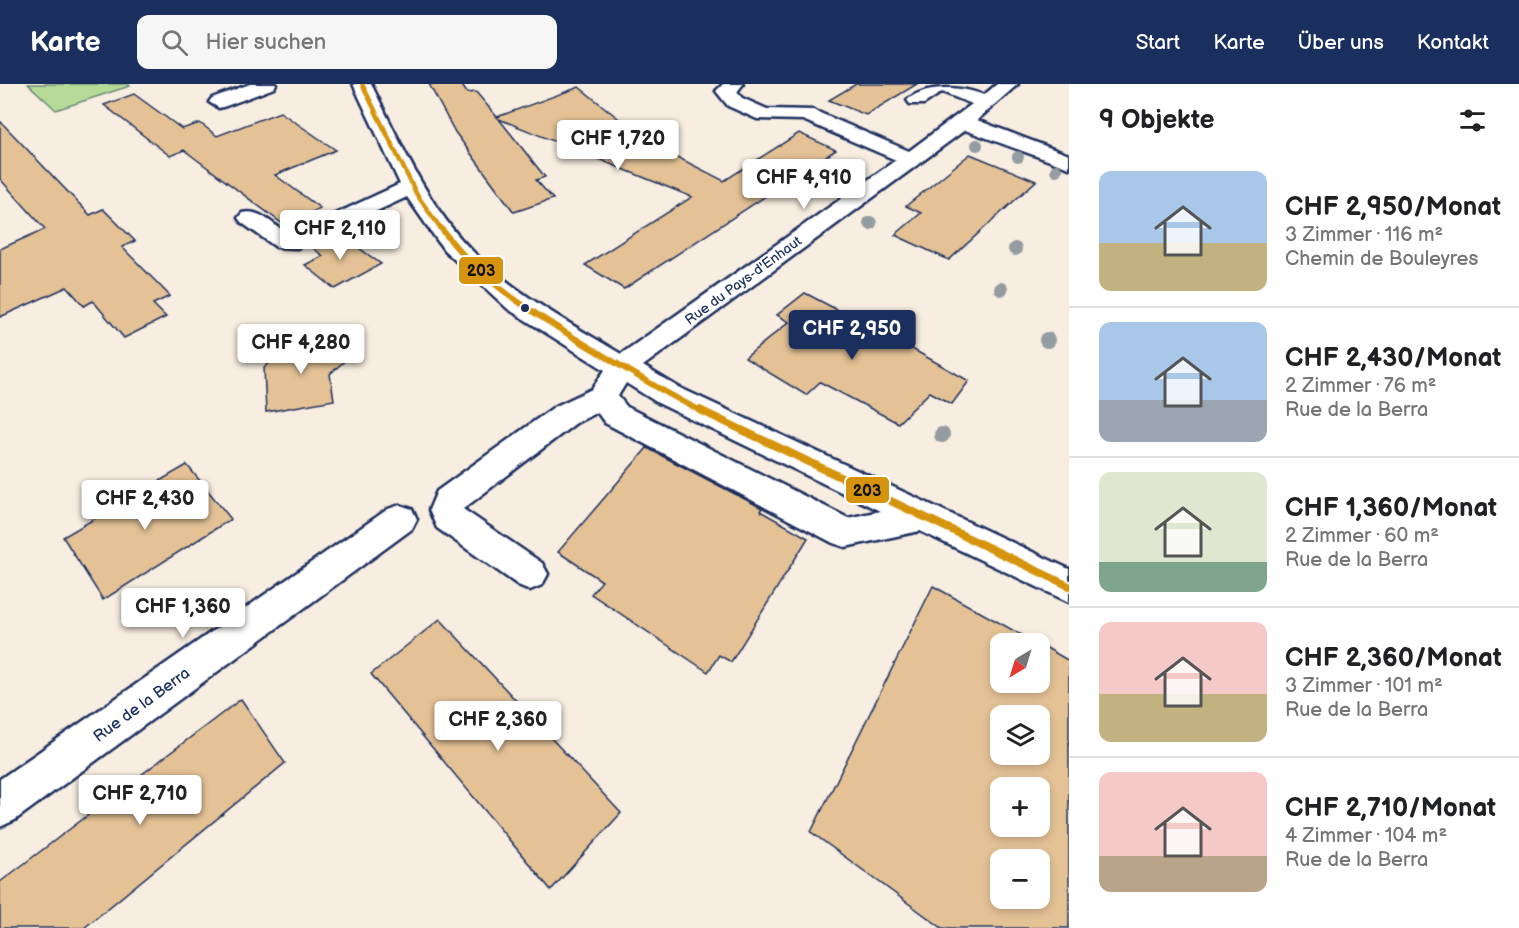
<!DOCTYPE html>
<html lang="de">
<head>
<meta charset="utf-8">
<style>
  body { margin:0; font-family:"Balsamiq Sans",sans-serif; background:#f6f6f6; color:#202124; height:100vh; display:flex; flex-direction:column; font-size:22px; white-space:nowrap }
  * { box-sizing:border-box; margin:0 }
  p { font-size:20px; color:#757577 }
  .icon { flex:none; width:33px; height:33px; fill:none; stroke:currentColor; stroke-width:2; stroke-linecap:round; stroke-linejoin:round }
  .map { position:relative; flex:1; overflow:hidden }
  .panel { display:flex; flex-direction:column; background:#fff; width:450px }
  .panel>* { flex:none }
  .needle { width:39px; rotate:218deg }
  .controls { position:absolute; left:990px; top:549px; display:grid; gap:12px }
  .controls a { display:grid; place-items:center; width:60px; height:60px; border-radius:12px; background:#fff; box-shadow:0 3px 9px #0003; font-size:30px }
  .price { position:absolute; translate:-50% -51px; padding:0 14px; border-radius:6px; background:#fff; color:#222; font-size:20px; line-height:39px; filter:drop-shadow(0 2px 3px #0008) }
  .price::after { content:''; position:absolute; left:50%; top:36px; width:18px; height:14px; margin-left:-9px; background:inherit; clip-path:polygon(0 0,100% 0,50% 100%) }
  .price.selected { background:#1b2f5e; color:#fff }
  ul { padding:0; list-style:none }
  li { display:flex; align-items:center; gap:18px; height:150px; padding:0 30px }
  li+li { border-top:2px solid #e0e0e0 }
  li span { display:grid; place-items:center; flex:none; width:168px; height:120px; border-radius:12px; color:#555 }
  li>.icon { margin-inline-start:auto }
  span .icon { width:72px; height:72px; fill:#fffc; stroke-width:1 }
  li b { font-size:26px }
  h2 { display:flex; justify-content:space-between; align-items:center; height:72px; padding:0 30px; font-size:26px }
  header { display:flex; align-items:center; gap:36px; box-sizing:border-box; height:84px; padding:0 30px; background:#1b2f5e; color:#fff }
  header strong { font-size:28px }
  nav { display:flex; gap:33px; margin-inline-start:auto; font-size:21px }
  .search { width:420px; height:54px; background:#f6f6f6; display:flex; align-items:center; gap:15px; box-sizing:border-box; padding:0 21px; border-radius:12px; color:#757577; font-size:22px }
  main { display:flex; flex:1; min-height:0 }
  .map>svg:first-child { display:block }
  .green { fill:#b6db96; stroke:#68857a; stroke-width:1.5 }
  .building { fill:#e4c296; stroke:#1b2f5e; stroke-width:1.5; fill-rule:evenodd }
  .lines { fill:none; stroke-linecap:round; stroke-linejoin:round }
  .minor-casing { stroke:#1b2f5e; stroke-width:5 }
  .minor { fill:#fff; fill-rule:evenodd }
  .bus-1-far2-casing { stroke:#fff; stroke-width:8 }
  .bus-1-far1-casing { stroke:#fff; stroke-width:10 }
  .bus-1-casing { stroke:#fff; stroke-width:12 }
  .bus-1-far2 { stroke:#d6940e; stroke-width:4.5 }
  .bus-1-far1 { stroke:#d6940e; stroke-width:6 }
  .bus-1 { stroke:#d6940e; stroke-width:8 }
  .tree { fill:#939ca0 }
  .bus-dot { fill:#1b2f5e; stroke:#fff; stroke-width:2 }
  .labels { text-anchor:middle; stroke-width:4.5; stroke-linejoin:round; paint-order:stroke }
  .far-street-label { font-size:14px; fill:#1b2f5e; stroke:#fff }
  .street-label { font-size:16px; fill:#1b2f5e; stroke:#fff }
  .line-badge { stroke:#fff; stroke-width:2 }
  .pale-badge-label { font-size:16px; text-anchor:middle; font-weight:bold; fill:#111 }
</style>
</head>
<body>
<header>
<strong>Karte</strong>
<div class="search"><svg class="icon" aria-label="search" viewBox="0 0 24 24"><circle cx="10" cy="10" r="6"/><path d="M15 15l6 6"/></svg>Hier suchen</div>
<nav><a>Start</a><a>Karte</a><a>Über uns</a><a>Kontakt</a></nav>
</header>
<main>
<div class="map">
<svg width="1069" height="844" viewBox="0 0 1069 844">
  <rect width="100%" height="100%" fill="#f7ede0"/>
  <filter id="ink" filterUnits="userSpaceOnUse"><feTurbulence type="fractalNoise" baseFrequency=".0167" numOctaves="2"/><feDisplacementMap in="SourceGraphic" scale="12" xChannelSelector="R" yChannelSelector="G"/><feConvolveMatrix kernelMatrix="1 2 1 2 8 2 1 2 1" color-interpolation-filters="sRGB"/></filter>
  <g filter="url(#ink)">
    <!-- green -->
    <path class="green" d="M28 0H128L130 2 56 26Z"/>
    <!-- building -->
    <g class="building">
      <path d="M429 0H461L467 9 476 8 497 33 579 3 638 50 636 52 724 97 799 49 836 66 624 205 585 181 692 113 499 35 545 93 536 96 553 115 514 128 455 48Z"/>
      <path d="M856 0H917L866 31 829 16Z"/>
      <path d="M134 10 182 45 200 39 217 52 280 28 336 66 275 91 320 124 311 129 319 135 292 147 184 66 170 72 104 21Z"/>
      <path d="M0 37 90 131 103 125 135 157 122 163 170 212 153 220 166 233 124 254 93 217 84 222 67 203 0 233V165L45 145 0 95Z"/>
      <path d="M970 70 1036 97 949 176 895 151 921 129 906 122Z"/>
      <path d="M337 148 381 180 335 205 305 181 323 172 309 161Z"/>
      <path d="M805 209 914 266 969 297 952 320 930 308 898 339 820 298 806 311 745 274 789 238 777 231Z"/>
      <path d="M303 250 350 272 330 290 334 316 266 328 264 284Z"/>
      <path d="M647 364 762 424 760 427 808 454 731 578 719 571 708 588 591 510 602 497 558 468Z"/>
      <path d="M187 381 231 435 103 516 63 453Z"/>
      <path d="M933 502 1038 560H1000V598H1040V560L1069 577V844H942L811 748ZM1000 632H1040V670H1000ZM1000 704H1040V742H1000ZM1000 776H1040V814H1000Z"/>
      <path d="M440 535 621 729 551 806 371 590Z"/>
      <path d="M241 615 285 679 84 844H0V798Z"/>
    </g>
    <g class="lines">
      <defs>
        <g id="minor">
          <path d="M250 0H276L274 4 226 22 219 24 209 18 212 14Z"/>
          <path d="M353 0H371C398 53 422 110 461 155 504 204 566 237 621 270L896 76 803 36 757 35 728 22 716 7 723 0H743L737 8 742 14 767 25 813 26 909 67 972 20 942 8 924 20H910L907 16C926 0 959 2 984 11L997 0H1018L977 36 1069 71V84L965 46 643 282 678 303 1069 485V518L920 447 845 463 833 459 605 339 597 328 576 339 463 425 542 479 548 490 542 501 530 506 518 501 437 444 429 426 437 407 554 323 592 305 605 286 508 225 444 166 407 113 297 164 276 163 242 139 238 134 242 129C263 124 274 145 292 150L400 100ZM626 299 658 319 880 427 848 434 627 323 618 312Z"/>
          <path d="M400 421 412 425 417 435 412 445 15 736 0 743V695L388 425Z"/>
        </g>
      </defs>
      <!-- minor casing -->
      <use href="#minor" class="minor-casing"/>
      <!-- minor -->
      <use href="#minor" class="minor"/>
      <defs>
        <path id="bus-1-far2" d="M362 0 417 111 442 146"/>
        <path id="bus-1-far1" d="M441 144C479 197 536 231 591 264 628 286 664 309 703 328"/>
        <path id="bus-1" d="M700 326 1069 502"/>
      </defs>
      <!-- bus-1-far2 casing -->
      <use href="#bus-1-far2" class="bus-1-far2-casing"/>
      <!-- bus-1-far1 casing -->
      <use href="#bus-1-far1" class="bus-1-far1-casing"/>
      <!-- bus-1 casing -->
      <use href="#bus-1" class="bus-1-casing"/>
      <!-- bus-1-far2 -->
      <use href="#bus-1-far2" class="bus-1-far2"/>
      <!-- bus-1-far1 -->
      <use href="#bus-1-far1" class="bus-1-far1"/>
      <!-- bus-1 -->
      <use href="#bus-1" class="bus-1"/>
    </g>
    <!-- trees -->
    <g class="tree">
      <circle cx="977" cy="61" r="6"/>
      <circle cx="1018" cy="73" r="6"/>
      <circle cx="1056" cy="86" r="6"/>
      <circle cx="870" cy="139" r="7"/>
      <circle cx="1015" cy="165" r="7"/>
      <circle cx="1001" cy="205" r="7"/>
      <circle cx="1047" cy="256" r="8"/>
      <circle cx="942" cy="351" r="8"/>
    </g>
  </g>
  <!-- markers -->
  <circle class="bus-dot" cx="525" cy="224" r="5"/>
  <g class="labels">
    <!-- far-street labels -->
    <g class="far-street-label">
      <text transform="translate(743 196) rotate(-36)" y="5">Rue du Pays-d'Enhaut</text>
    </g>
    <!-- street labels -->
    <g class="street-label">
      <text transform="translate(141 620) rotate(-36)" y="6">Rue de la Berra</text>
    </g>
  </g>
  <g class="line-badge">
    <rect x="458" y="172" width="46" height="29" rx="6" fill="#d6940e"/>
    <rect x="845" y="392" width="45" height="28" rx="6" fill="#d6940e"/>
  </g>
  <g class="pale-badge-label">
    <text x="481" y="192">203</text>
    <text x="867" y="412">203</text>
  </g>
</svg>
<div class="controls">
<a><svg class="needle" viewBox="-14 -14 28 28"><path d="M0-13l5 13h-10z" fill="#e53935"/><path d="M0 13l5-13h-10z" fill="#757577"/></svg></a>
<a><svg class="icon" aria-label="layers" viewBox="0 0 24 24"><path d="M12 4l9 5-9 5-9-5zM3 14l9 5 9-5"/></svg></a>
<a>+</a>
<a>−</a>
</div>
<b class="price" style="left:618px;top:87px">CHF 1,720</b>
<b class="price" style="left:804px;top:126px">CHF 4,910</b>
<b class="price" style="left:340px;top:177px">CHF 2,110</b>
<b class="price selected" style="left:852px;top:277px">CHF 2,950</b>
<b class="price" style="left:301px;top:291px">CHF 4,280</b>
<b class="price" style="left:145px;top:447px">CHF 2,430</b>
<b class="price" style="left:183px;top:555px">CHF 1,360</b>
<b class="price" style="left:498px;top:668px">CHF 2,360</b>
<b class="price" style="left:140px;top:742px">CHF 2,710</b>
</div>
<section class="panel">
<h2>9 Objekte<svg class="icon" aria-label="filters" viewBox="0 0 24 24"><path d="M4 7h16M4 17h16"/><circle cx="9" cy="7" r="2"/><circle cx="15" cy="17" r="2"/></svg></h2>
<ul>
<li><span style="background:linear-gradient(#a9c7e8 60%,#c2b280 0)"><svg class="icon" aria-label="home" viewBox="0 0 24 24"><path d="M3 11l9-7 9 7M6 9v11h12V9"/></svg></span><div><b>CHF 2,950/Monat</b><p>3 Zimmer · 116 m²</p><p>Chemin de Bouleyres</p></div></li>
<li><span style="background:linear-gradient(#a9c7e8 65%,#9aa5b1 0)"><svg class="icon" aria-label="home" viewBox="0 0 24 24"><path d="M3 11l9-7 9 7M6 9v11h12V9"/></svg></span><div><b>CHF 2,430/Monat</b><p>2 Zimmer · 76 m²</p><p>Rue de la Berra</p></div></li>
<li><span style="background:linear-gradient(#dfe7d0 75%,#7fa58c 0)"><svg class="icon" aria-label="home" viewBox="0 0 24 24"><path d="M3 11l9-7 9 7M6 9v11h12V9"/></svg></span><div><b>CHF 1,360/Monat</b><p>2 Zimmer · 60 m²</p><p>Rue de la Berra</p></div></li>
<li><span style="background:linear-gradient(#f6c9c9 60%,#c2b280 0)"><svg class="icon" aria-label="home" viewBox="0 0 24 24"><path d="M3 11l9-7 9 7M6 9v11h12V9"/></svg></span><div><b>CHF 2,360/Monat</b><p>3 Zimmer · 101 m²</p><p>Rue de la Berra</p></div></li>
<li><span style="background:linear-gradient(#f6c9c9 70%,#b9a48a 0)"><svg class="icon" aria-label="home" viewBox="0 0 24 24"><path d="M3 11l9-7 9 7M6 9v11h12V9"/></svg></span><div><b>CHF 2,710/Monat</b><p>4 Zimmer · 104 m²</p><p>Rue de la Berra</p></div></li>
</ul>
</section>
</main>
</body>
</html>
